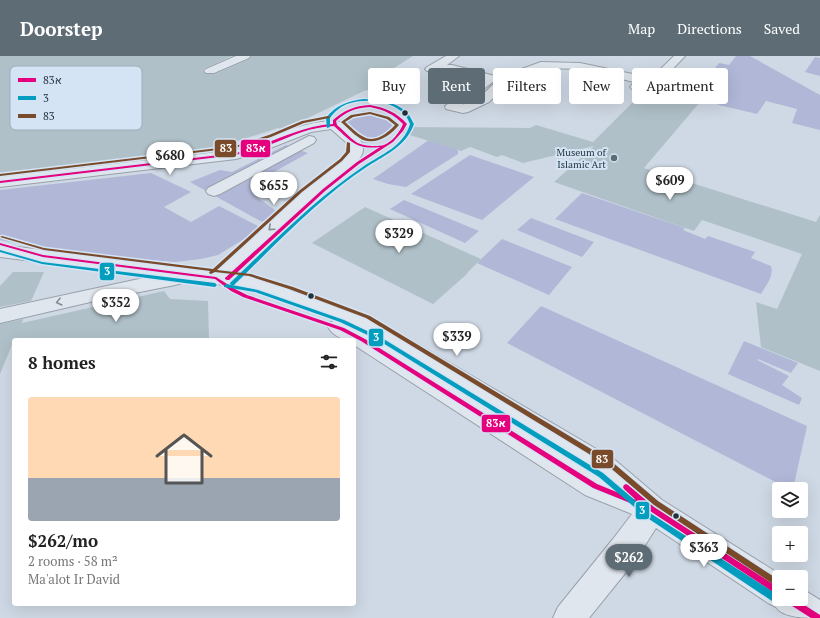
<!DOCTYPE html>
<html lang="en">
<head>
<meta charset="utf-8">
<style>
  body { margin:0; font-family:"PT Serif",Heebo,serif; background:#f2f2f2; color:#222; height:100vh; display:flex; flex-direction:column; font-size:15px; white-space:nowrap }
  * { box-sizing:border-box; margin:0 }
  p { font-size:13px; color:#767676 }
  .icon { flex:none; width:22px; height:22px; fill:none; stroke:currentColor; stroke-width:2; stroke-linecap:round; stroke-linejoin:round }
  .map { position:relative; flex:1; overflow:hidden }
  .details { position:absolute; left:12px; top:282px; width:344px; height:268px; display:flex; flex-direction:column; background:#fff; border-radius:4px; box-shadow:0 4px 16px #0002 }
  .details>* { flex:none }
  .banner { position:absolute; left:368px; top:12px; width:380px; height:36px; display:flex; gap:8px }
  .tools { position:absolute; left:772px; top:426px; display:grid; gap:8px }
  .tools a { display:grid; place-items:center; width:36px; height:36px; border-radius:4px; background:#fff; box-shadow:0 4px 16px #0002; font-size:20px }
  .price { position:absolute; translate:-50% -34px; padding:0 9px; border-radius:14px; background:#fff; color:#222; font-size:13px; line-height:26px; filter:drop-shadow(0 1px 2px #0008) }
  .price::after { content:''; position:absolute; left:50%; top:24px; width:12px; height:9px; margin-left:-6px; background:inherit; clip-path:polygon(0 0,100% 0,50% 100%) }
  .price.current { background:#5d6c75; color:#fff }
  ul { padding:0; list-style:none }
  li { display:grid; align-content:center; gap:8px; height:212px; padding:0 16px }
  li span { display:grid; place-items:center; height:124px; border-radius:4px; color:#555 }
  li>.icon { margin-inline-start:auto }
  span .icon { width:72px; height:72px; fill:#fffc; stroke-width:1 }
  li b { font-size:17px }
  h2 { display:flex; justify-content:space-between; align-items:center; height:48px; padding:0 16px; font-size:17px }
  .chip { padding:0 14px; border-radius:4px; background:#fff; box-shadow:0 4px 16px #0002; font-size:14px; line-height:36px }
  .chip.current { background:#5d6c75; color:#fff }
  header { display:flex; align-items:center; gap:24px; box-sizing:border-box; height:56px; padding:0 20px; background:#5d6c75; color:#fff }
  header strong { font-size:19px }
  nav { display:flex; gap:22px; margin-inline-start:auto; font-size:14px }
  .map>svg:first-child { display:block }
  .green { fill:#b1b7d7 }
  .building { fill:#b0c0c8 }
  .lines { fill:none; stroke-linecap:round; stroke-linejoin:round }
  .pedestrian-casing { stroke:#98a1aa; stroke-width:2 }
  .minor-casing { stroke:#98a1aa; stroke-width:2 }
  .tertiary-casing { stroke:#98a1aa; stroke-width:2 }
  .pedestrian { fill:#e0e6ed; fill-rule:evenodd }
  .minor { fill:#e0e6ed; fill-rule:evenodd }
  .tertiary { fill:#e0e6ed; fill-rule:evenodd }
  .bus-1-casing { stroke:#d5e4f5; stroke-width:3 }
  .bus-2-casing { stroke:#d5e4f5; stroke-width:3 }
  .bus-3-casing { stroke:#d5e4f5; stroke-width:3 }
  .bus-1 { fill:#e5007d; fill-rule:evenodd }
  .bus-2 { fill:#039dbf; fill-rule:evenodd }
  .bus-3 { fill:#7a4b2a; fill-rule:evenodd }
  .oneway { stroke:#808c93 }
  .bus-dot { fill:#1f3139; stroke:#d5e4f5; stroke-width:1.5 }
  .poi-dot { fill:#5d6c75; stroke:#d5e4f5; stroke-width:1.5 }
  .labels { text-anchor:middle; stroke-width:4; stroke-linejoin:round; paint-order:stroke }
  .far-poi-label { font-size:10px; fill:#1f3139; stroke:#d5e4f5; text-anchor:end }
  .key { fill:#d5e4f5; stroke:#9eaebd; stroke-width:1 }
  .key-label { font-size:11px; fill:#1f3139 }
  .line-badge { stroke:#d5e4f5; stroke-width:1.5 }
  .badge-label { font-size:11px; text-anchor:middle; font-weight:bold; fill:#fff }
</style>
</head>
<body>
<header>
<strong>Doorstep</strong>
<nav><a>Map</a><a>Directions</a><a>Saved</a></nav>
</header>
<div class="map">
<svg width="820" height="562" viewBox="0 0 820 562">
  <rect width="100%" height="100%" fill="#cfd9e5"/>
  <!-- green -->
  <g class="green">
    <path d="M736 0H750L820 39V74L792 67 797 53 766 45 757 58 719 49 709 43 712 39 708 36 718 22 711 17 719 7 729 9Z"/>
    <path d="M815 1 820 2V20L805 16Z"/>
    <path d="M364 55C376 56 385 58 392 68 392 81 376 88 364 87L348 68 347 65 355 58Z"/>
    <path d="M439 77 458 95V98L406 131 388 128 373 123Z"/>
    <path d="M286 89 308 97 256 126 258 142 279 157 262 166 190 126 220 114 232 116Z"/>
    <path d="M470 99 534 121 482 164 411 138Z"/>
    <path d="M151 117 191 136 164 151 191 166 219 150 262 172 218 199 201 203 175 206 69 198 0 184V134Z"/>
    <path d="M582 137 685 172 683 174 705 183 708 180 755 196 751 202 771 210C774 221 766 229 761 238L555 163Z"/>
    <path d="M404 144 479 175 465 187 390 153Z"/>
    <path d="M531 162 594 186 582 201 517 174Z"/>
    <path d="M502 183 572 211 549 239 477 207Z"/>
    <path d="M541 250 807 370 793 433H789L507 287Z"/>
    <path d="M744 285 798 307 791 317 758 303 757 304 789 320 782 329 802 342 799 349 728 318Z"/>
  </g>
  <!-- building -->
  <g class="building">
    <path d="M0 0H232L205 12 202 15 206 18H215L250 3 251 0H413L378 22H376L374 36 366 34 283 74 278 72 234 86 184 98 0 119Z"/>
    <path d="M655 34 700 46 644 112 816 166 820 159V315L761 291 756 246 777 253 802 198 702 164 694 175 554 126 594 90 523 107 502 99 497 101 470 91 461 95 400 76 401 71 530 72 536 69 593 86 641 38H650Z"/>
    <path d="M365 151 481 203 467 217H468L433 248 312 187Z"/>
    <path d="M13 216H44L31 245 0 251V230Z"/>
    <path d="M164 235 170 243 208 245 209 284H14L0 318V268L23 263 22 267Z"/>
  </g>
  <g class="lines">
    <defs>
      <g id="pedestrian">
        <path d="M236 0H250L249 2 214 17H206L204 15 206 13Z"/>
        <path d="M446 0H459L447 9H452L495 20 497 23 462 49 481 40 502 20 541 6 580 7 642 20 646 21 648 24 644 29 674 0H685L650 37C644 38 634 36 630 31L634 26 580 13 542 12 510 26 489 46 468 56 463 57 446 53 445 50 482 24 452 15H427L425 13 427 11Z"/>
        <path d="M309 80 314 81 316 84 314 87 220 138 214 140 208 138 206 135 208 132Z"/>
      </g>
      <path id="minor" d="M335 65 340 66 360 84C363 87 364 94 362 98 357 112 325 133 312 143 281 169 253 199 223 227L216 229 209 227 206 222 209 217 300 136 340 106 347 97 348 88 331 73 311 76 268 93 236 103 0 131V121L235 94C269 84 300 65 335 65Z"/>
      <path id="tertiary" d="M0 189 242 217 265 223 373 262 615 404 662 444 784 521H779V543H801V532L820 544V562C806 562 783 562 776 551L768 547 656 472 635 505 589 562H553L558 551 613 483 632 458 585 439 354 289V284C343 284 334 281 328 271L331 266 337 264 252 233 242 231 184 224 182 227 175 229 99 244 0 267V253L153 220 0 201Z"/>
    </defs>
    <!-- pedestrian casing -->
    <use href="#pedestrian" class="pedestrian-casing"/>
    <!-- minor casing -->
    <use href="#minor" class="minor-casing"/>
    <!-- tertiary casing -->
    <use href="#tertiary" class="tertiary-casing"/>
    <!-- pedestrian -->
    <use href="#pedestrian" class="pedestrian"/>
    <!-- minor -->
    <use href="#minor" class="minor"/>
    <!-- tertiary -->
    <use href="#tertiary" class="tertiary"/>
    <defs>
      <g id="bus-1">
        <path d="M370 49C386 52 396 56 407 68L403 75 393 86 359 108 325 135 229 224H227L225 223V222L323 133 357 106 380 91C356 94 351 85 334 70 309 71 292 80 269 89 258 93 247 96 236 99L0 127V125L236 97C269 89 299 70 333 68V64C345 54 354 50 370 49ZM370 51C385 54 393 58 403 68 400 76 392 86 384 89 376 91 362 90 356 86 349 81 343 74 337 69L336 65C347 55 355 52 370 51Z"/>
        <path d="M0 187 43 199 216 221 235 233 247 239 344 272 365 283 597 428 636 444 624 433 623 431 624 429 626 428 628 429 654 451 779 532V540L650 455 593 432 361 285 340 274 243 241 231 235 215 223 43 201 0 189Z"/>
        <path d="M785 543H795L820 559V562H811L786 546Z"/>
      </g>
      <g id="bus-2">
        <path d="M364 43C380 44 399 46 409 59 411 62 412 65 414 68 406 90 387 98 368 110 319 142 276 188 234 229H232L258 234 344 264 382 282 603 417 650 457 778 539 779 542 778 545 775 546 772 545 646 461 599 421 378 284 340 266 255 236 224 231V230L226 228 232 229 230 228V227C273 186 315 143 364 110 382 98 403 91 410 68 408 63 406 59 401 55 388 44 363 42 347 48 340 51 334 56 330 62V71L327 72 326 62C336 49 348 45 364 43Z"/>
        <path d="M0 194 42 206 215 227 217 229 215 231 42 208 0 196Z"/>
      </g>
      <g id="bus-3">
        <path d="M370 56 389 61 399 69C391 79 377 89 363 84 355 80 348 72 341 66L351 59ZM370 58 387 63 395 69C387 78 374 88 362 80 356 77 351 71 345 66L353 61Z"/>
        <path d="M328 60 330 61 329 62 304 67 271 81 235 92 0 120V118L235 90 269 79 302 65Z"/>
        <path d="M347 86 350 87V96L342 105 302 136 217 214 251 218 293 231 370 260 611 405 658 445 779 524V532L654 449 607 409 366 262 289 233 249 220 215 216 211 218 209 217 210 215 44 194 0 181 2 180 44 192 213 213 300 134 340 103 346 96Z"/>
      </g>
    </defs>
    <!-- bus-1 casing -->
    <use href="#bus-1" class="bus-1-casing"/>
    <!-- bus-2 casing -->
    <use href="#bus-2" class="bus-2-casing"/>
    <!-- bus-3 casing -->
    <use href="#bus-3" class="bus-3-casing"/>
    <!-- bus-1 -->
    <use href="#bus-1" class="bus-1"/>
    <!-- bus-2 -->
    <use href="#bus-2" class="bus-2"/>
    <!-- bus-3 -->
    <use href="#bus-3" class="bus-3"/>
  </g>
  <!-- one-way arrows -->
  <defs><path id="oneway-chevron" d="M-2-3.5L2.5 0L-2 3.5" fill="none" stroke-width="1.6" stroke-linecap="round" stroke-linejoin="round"/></defs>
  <g class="oneway">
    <use href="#oneway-chevron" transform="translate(271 172) rotate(138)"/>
    <use href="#oneway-chevron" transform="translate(59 246) rotate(166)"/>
  </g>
  <!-- markers -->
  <g class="bus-dot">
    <circle cx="405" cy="57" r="3.5"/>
    <circle cx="311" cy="240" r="3.5"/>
    <circle cx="676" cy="460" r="3.5"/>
  </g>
  <circle class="poi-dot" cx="614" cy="102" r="4"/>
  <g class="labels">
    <!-- far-poi labels -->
    <g class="far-poi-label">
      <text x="606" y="100">Museum of<tspan x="606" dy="12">Islamic Art</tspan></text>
    </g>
  </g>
  <!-- legend -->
  <rect x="10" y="10" width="132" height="64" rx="6" class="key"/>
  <rect x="18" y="22" width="18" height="4" fill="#e5007d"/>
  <rect x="18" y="40" width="18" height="4" fill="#039dbf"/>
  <rect x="18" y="58" width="18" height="4" fill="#7a4b2a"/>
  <g class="key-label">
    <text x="43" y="28">83א</text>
    <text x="43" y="46">3</text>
    <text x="43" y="64">83</text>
  </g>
  <g class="line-badge">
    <rect x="214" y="83" width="23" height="19" rx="4" fill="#7a4b2a"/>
    <rect x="240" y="83" width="31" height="19" rx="4" fill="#e5007d"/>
    <rect x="99" y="206" width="16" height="19" rx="4" fill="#039dbf"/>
    <rect x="368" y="272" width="16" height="19" rx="4" fill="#039dbf"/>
    <rect x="481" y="358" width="30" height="19" rx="4" fill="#e5007d"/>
    <rect x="591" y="393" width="23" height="20" rx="4" fill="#7a4b2a"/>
    <rect x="635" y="445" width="15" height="19" rx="4" fill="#039dbf"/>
  </g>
  <g class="badge-label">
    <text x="226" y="96">83</text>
    <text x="256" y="96">83א</text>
    <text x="107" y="219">3</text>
    <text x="376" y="285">3</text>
    <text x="496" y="371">83א</text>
    <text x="602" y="407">83</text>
    <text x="642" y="458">3</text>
  </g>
</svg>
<div class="tools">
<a><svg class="icon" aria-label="layers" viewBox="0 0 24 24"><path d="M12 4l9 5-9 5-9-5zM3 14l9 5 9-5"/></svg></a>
<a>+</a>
<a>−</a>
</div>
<b class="price" style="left:170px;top:120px">$680</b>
<b class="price" style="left:670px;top:145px">$609</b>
<b class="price" style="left:274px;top:150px">$655</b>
<b class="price" style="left:399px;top:198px">$329</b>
<b class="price" style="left:116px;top:267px">$352</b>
<b class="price" style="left:457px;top:301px">$339</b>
<b class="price" style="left:704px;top:512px">$363</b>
<b class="price current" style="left:629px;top:522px">$262</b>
<div class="banner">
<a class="chip">Buy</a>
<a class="chip current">Rent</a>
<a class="chip">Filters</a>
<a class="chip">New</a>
<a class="chip">Apartment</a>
</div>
<section class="details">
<h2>8 homes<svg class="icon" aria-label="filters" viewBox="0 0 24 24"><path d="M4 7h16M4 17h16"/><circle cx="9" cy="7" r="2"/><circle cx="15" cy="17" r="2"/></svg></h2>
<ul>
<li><span style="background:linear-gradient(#ffd9b3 65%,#9aa5b1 0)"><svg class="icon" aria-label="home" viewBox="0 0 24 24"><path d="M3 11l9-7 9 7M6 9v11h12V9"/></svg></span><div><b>$262/mo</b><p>2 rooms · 58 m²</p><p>Ma'alot Ir David</p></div></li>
</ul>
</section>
</div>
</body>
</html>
